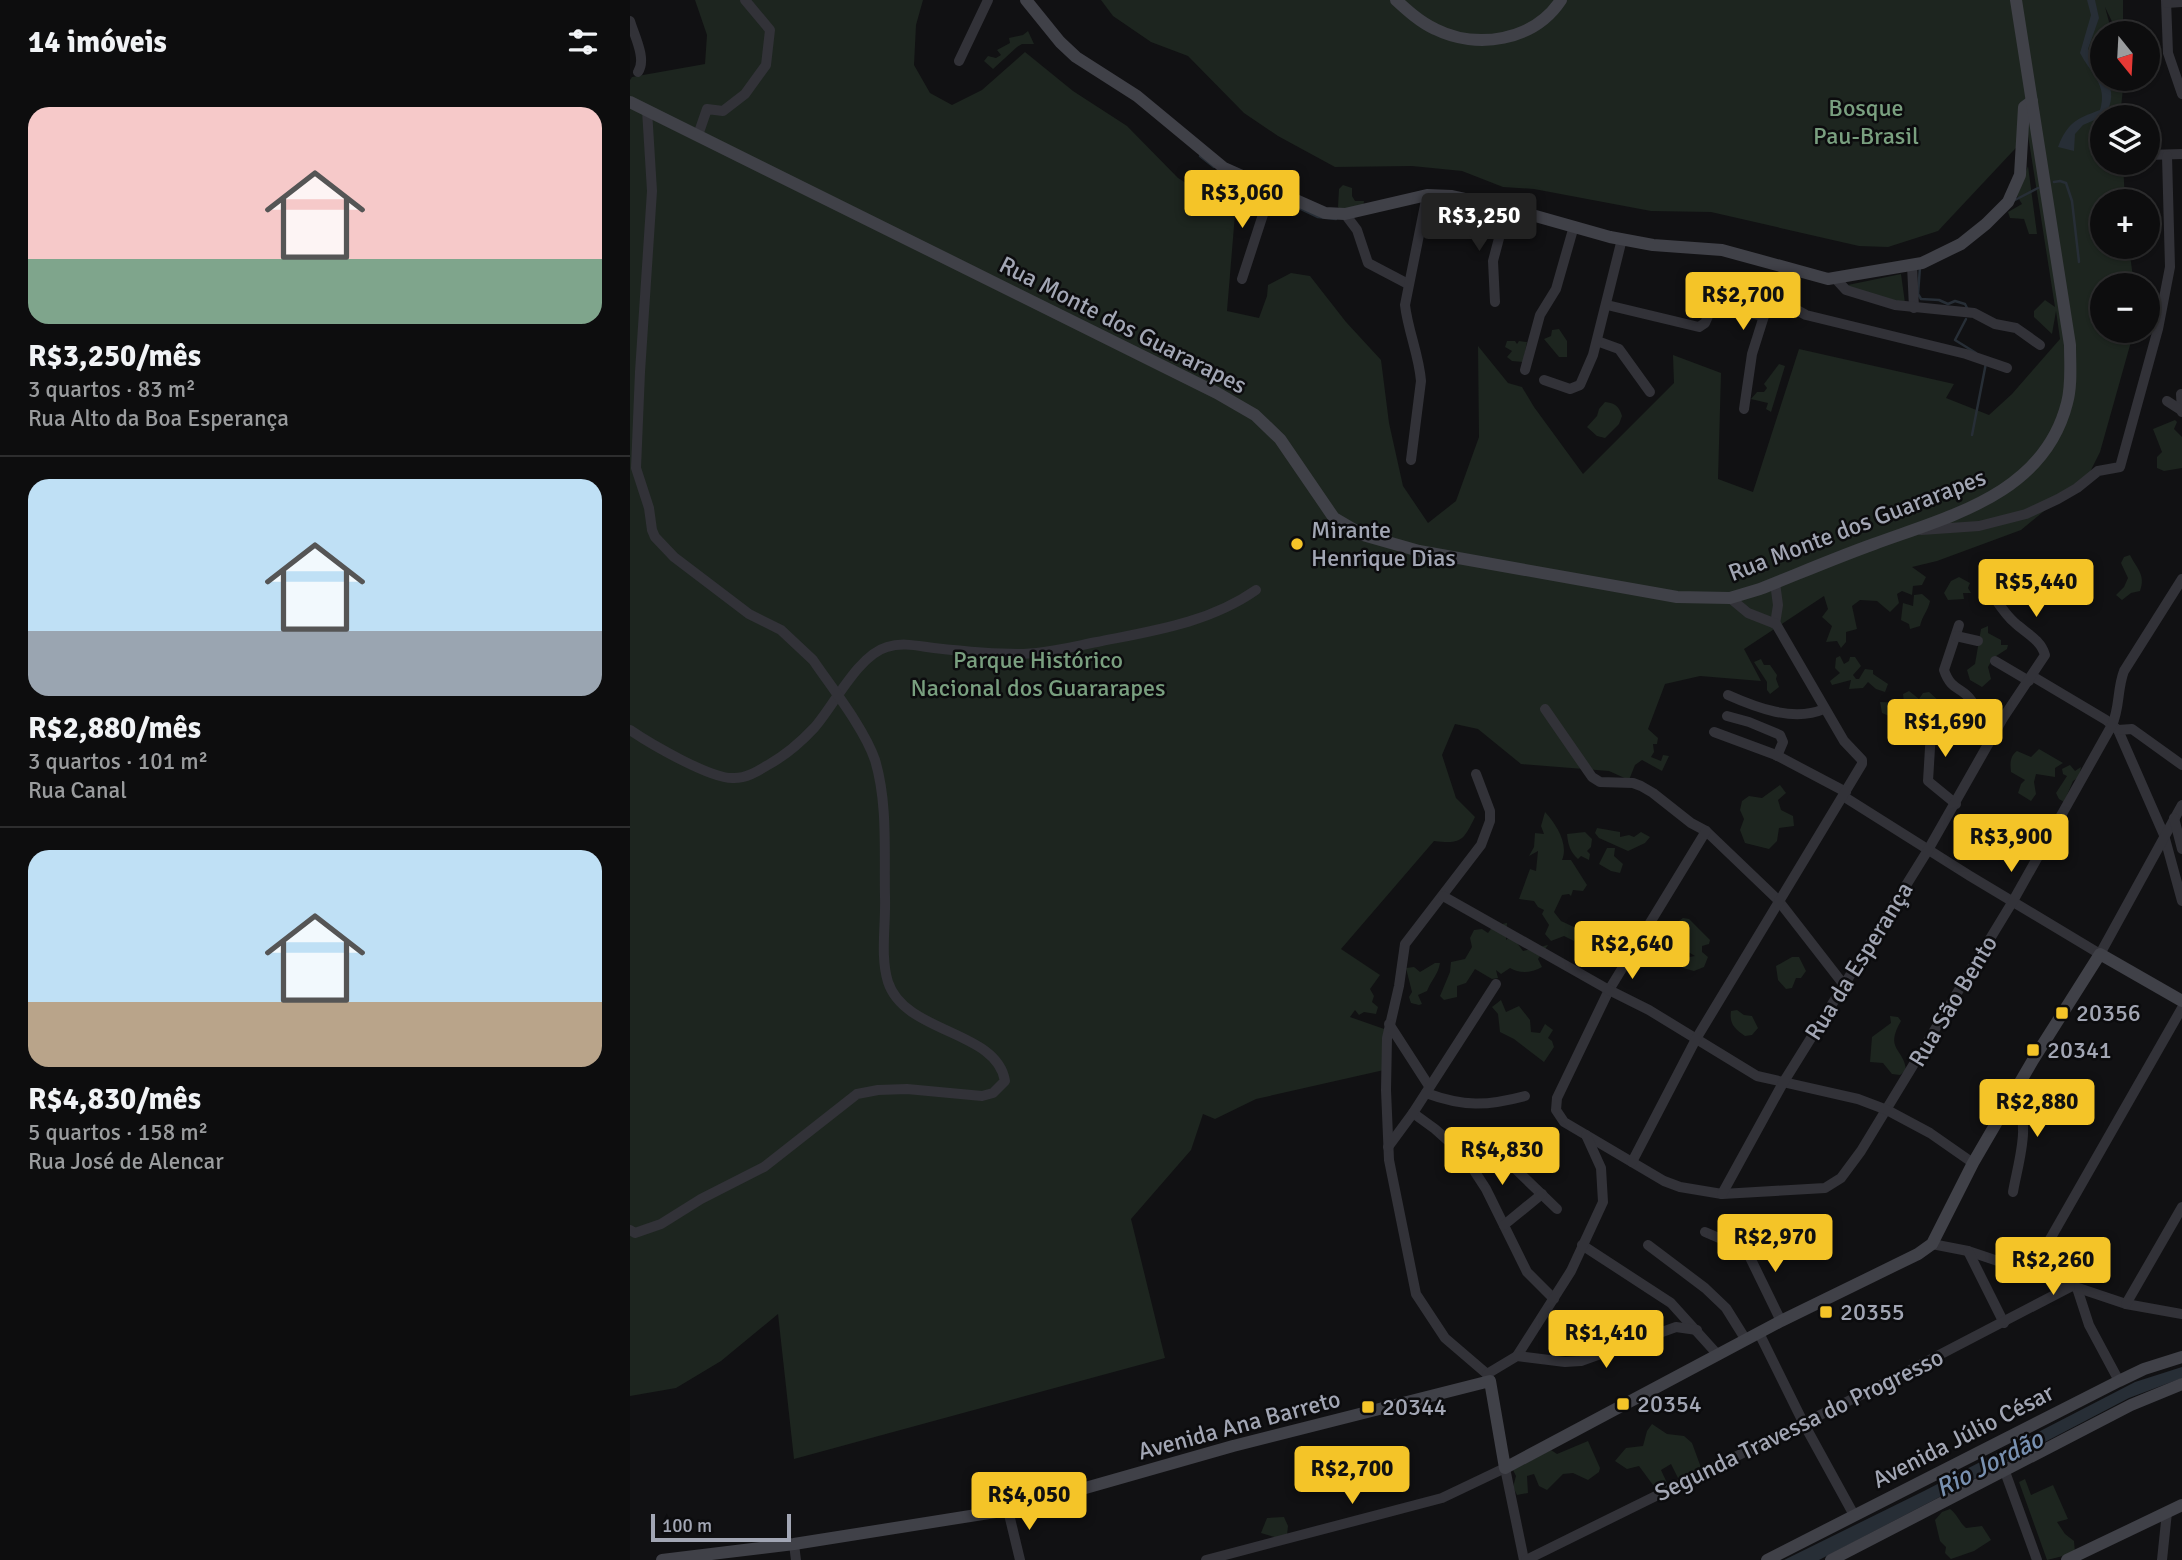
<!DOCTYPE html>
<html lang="pt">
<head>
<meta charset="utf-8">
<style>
  body { margin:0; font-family:Signika,sans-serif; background:#1b1b1c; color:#f1f3f6; height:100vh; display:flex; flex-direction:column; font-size:26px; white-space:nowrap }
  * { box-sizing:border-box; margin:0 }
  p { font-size:23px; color:#9a9c9e }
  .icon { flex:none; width:38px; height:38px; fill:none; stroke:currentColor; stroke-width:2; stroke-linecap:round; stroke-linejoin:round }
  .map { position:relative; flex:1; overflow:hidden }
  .drawer { display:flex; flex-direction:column; background:#0d0d0e; width:630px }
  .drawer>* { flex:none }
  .needle { width:46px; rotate:162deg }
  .controls { position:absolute; left:1460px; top:21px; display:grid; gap:14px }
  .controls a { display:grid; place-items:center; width:70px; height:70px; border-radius:50%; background:#0d0d0e; box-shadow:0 2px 5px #0004,0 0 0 2px #2d2d2e; font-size:35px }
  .scale { position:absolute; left:21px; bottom:18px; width:140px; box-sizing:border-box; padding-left:7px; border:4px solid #a2a6b4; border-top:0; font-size:19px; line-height:24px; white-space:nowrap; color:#a2a6b4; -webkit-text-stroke:5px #0c0c0e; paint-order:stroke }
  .price { position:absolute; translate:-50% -60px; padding:0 16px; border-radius:7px; background:#f4c428; color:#111; font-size:23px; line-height:46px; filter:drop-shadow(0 2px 4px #0008) }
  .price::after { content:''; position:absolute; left:50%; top:42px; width:21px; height:16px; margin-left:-10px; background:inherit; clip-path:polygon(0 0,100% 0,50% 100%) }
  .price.active { background:#222; color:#fff }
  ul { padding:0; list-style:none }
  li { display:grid; align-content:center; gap:14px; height:371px; padding:0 28px }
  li+li { border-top:2px solid #2d2d2e }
  li span { display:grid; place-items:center; height:217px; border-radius:21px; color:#555 }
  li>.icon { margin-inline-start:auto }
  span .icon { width:126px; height:126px; fill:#fffc; stroke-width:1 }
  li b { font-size:30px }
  h2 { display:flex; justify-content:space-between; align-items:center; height:84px; padding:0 28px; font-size:30px }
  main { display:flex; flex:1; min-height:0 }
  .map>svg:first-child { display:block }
  .green { fill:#1d251f }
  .water { fill:#272e36 }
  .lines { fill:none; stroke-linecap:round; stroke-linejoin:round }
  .stream { stroke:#272e36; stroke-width:2.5 }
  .street { stroke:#323238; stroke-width:10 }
  .secondary { stroke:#404148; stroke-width:12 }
  .poi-dot { fill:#f4c428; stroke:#0c0c0e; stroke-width:2.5 }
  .labels { text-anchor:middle; stroke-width:5; stroke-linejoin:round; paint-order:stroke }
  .park-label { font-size:24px; fill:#799f7f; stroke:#0c0c0e }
  .street-label { font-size:24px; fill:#a2a6b4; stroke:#0c0c0e }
  .poi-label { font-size:24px; fill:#a2a6b4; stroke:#0c0c0e; text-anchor:start }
  .water-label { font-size:26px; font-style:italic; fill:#7890b0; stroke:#0c0c0e }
</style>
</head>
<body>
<main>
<section class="drawer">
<h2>14 imóveis<svg class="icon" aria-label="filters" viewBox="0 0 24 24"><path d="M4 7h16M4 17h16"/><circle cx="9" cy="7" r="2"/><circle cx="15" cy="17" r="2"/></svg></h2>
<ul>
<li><span style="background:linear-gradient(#f6c9c9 70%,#7fa58c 0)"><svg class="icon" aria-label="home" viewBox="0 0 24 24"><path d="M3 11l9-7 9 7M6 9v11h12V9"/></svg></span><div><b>R$3,250/mês</b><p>3 quartos · 83 m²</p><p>Rua Alto da Boa Esperança</p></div></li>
<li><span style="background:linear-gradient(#bfe0f5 70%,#9aa5b1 0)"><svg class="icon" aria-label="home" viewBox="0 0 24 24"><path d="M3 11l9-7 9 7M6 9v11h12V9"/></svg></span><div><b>R$2,880/mês</b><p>3 quartos · 101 m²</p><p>Rua Canal</p></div></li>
<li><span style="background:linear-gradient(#bfe0f5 70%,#b9a48a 0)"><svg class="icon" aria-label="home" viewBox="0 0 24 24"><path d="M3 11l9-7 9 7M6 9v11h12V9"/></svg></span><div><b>R$4,830/mês</b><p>5 quartos · 158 m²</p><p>Rua José de Alencar</p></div></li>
</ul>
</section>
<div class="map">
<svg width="1552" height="1560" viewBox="0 0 1552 1560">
  <rect width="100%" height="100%" fill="#111113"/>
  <!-- green -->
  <g class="green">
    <path d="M65 0H293L286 25 284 65 300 93 322 105 352 90 395 52 443 91 497 126 548 178 605 214 597 311 629 318 637 296 638 285 661 273 680 276 716 322 751 360 759 423 773 486 798 523 826 501 849 437 848 346 878 383 892 387 904 407 953 474 1044 383 1043 355 1091 373 1088 479 1123 492 1169 349 1324 384 1316 398 1359 415 1382 394 1430 339 1426 311 1422 334 1404 317V311L1415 300 1425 307 1398 135 1308 231 1258 247 1229 246 1081 212 1021 211 904 189 873 187 832 171 782 166 705 167 648 136 614 113 558 56 521 42 483 16 471 0H1493V22L1487 32 1475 7 1482 33H1472V79H1494L1490 117H1472V163H1493L1495 201H1472V247H1499L1504 285H1472V331H1504L1470 452 1459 474 1391 530 1307 561 1282 567 1296 577 1292 585 1283 586 1282 595 1272 591 1267 594 1269 603 1260 612 1247 601 1230 600 1222 606 1227 629 1216 632V642L1211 648 1207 641 1196 642 1202 626 1192 617 1198 609 1194 596 1114 649 1131 681 1070 676 1035 684 1018 729 1028 738 1027 744H1023L1024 752 1021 757 1031 761 1033 755 1039 756 1032 771 1012 760 1005 765 999 780 979 771 891 764 848 729 825 724 812 755 826 798 845 817C833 841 832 844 804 841L711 949 750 975 740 989 744 996 742 1002 748 1007 746 1014 734 1012 729 1015 725 1010 720 1017 757 1030 754 1070 626 1099 585 1119 573 1114 561 1150 501 1219 535 1358 164 1459 148 1314 91 1361 46 1388 0 1396V80L2 77 75 64 77 35Z"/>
    <path d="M398 31 404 44H392L387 47 363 69 354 61 358 56 366 58 371 55 367 50 380 43 379 38 393 35Z"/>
    <path d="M1398 166 1407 234H1399L1394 219 1380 218 1378 212 1392 204 1387 196Z"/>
    <path d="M713 185 722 188V196L725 201H734L733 207 712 211 708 207 709 189Z"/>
    <path d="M1271 274 1275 303H1268L1213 286Z"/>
    <path d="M929 329 937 341V357H929L914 339 921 336 922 330Z"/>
    <path d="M877 341H885L887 344 889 341 897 342 893 362 882 361 877 357 882 351 875 347Z"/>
    <path d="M1149 364 1155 366 1141 412 1136 409 1138 403 1121 399 1127 392H1134L1137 388 1134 384Z"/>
    <path d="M975 402C985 403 989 406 992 416L989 424 975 438 967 436 957 427 967 416 969 409Z"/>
    <path d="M1545 420 1547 422 1544 429 1552 437V468L1534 471 1527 468V457L1532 452 1523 429Z"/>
    <path d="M1500 555C1507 569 1516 575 1510 591L1501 593 1492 600 1486 595 1494 587 1498 578 1491 563 1494 557Z"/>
    <path d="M1329 577 1340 583 1338 588 1341 593H1333L1334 599 1318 600 1314 593 1321 581Z"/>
    <path d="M1292 594 1300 601C1298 611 1292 616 1290 626L1280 629 1279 624 1271 620 1273 603 1283 606 1284 595Z"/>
    <path d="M1358 626V633L1371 640V645H1378L1377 649 1363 658 1358 667 1361 679 1352 687 1340 680 1337 670 1345 664 1351 629Z"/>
    <path d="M1210 656 1214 664 1219 661 1220 657H1225L1231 666 1223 675 1226 679H1229L1235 669 1243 670V674L1258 684 1255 692 1246 689 1238 682 1233 688 1219 689 1221 680 1202 685 1200 681 1210 673 1205 668 1206 658Z"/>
    <path d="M1131 659 1134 665H1140L1147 675 1146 679 1149 687 1140 694 1137 690V682L1124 662Z"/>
    <path d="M1279 691 1289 699 1293 693 1299 692 1309 701 1314 702 1316 716 1305 708 1298 710 1295 705 1291 714 1281 720 1270 719 1266 714 1259 716 1252 713 1250 702 1274 703 1273 694Z"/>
    <path d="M1409 749 1433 763 1425 768V777L1406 774 1404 782 1406 794 1401 801 1388 793 1391 784 1395 780 1381 772C1380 763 1380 756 1387 751L1401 757Z"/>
    <path d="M1440 765 1445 771 1451 767 1449 777 1443 781 1434 802 1429 799 1426 793 1437 776 1433 774 1432 769Z"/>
    <path d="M1150 785 1156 793 1148 800 1151 810 1163 816 1164 826 1149 828 1147 841 1139 849 1115 843 1110 830 1114 819 1110 810 1112 801 1119 796 1132 798Z"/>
    <path d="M915 812C926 824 939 844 932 860H941L957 885 953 891 943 890 941 896 939 894 932 895 924 912 931 921 944 927 946 935 944 941 934 936 921 941 915 934 919 925 912 914 914 910 908 907 904 901 889 899 900 869 906 871 908 851 899 856 904 847 905 833 914 834 911 826Z"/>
    <path d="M967 828 990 832V837L999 835 1004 837 1011 832 1020 837 1015 843 998 851 969 838 965 833Z"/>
    <path d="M955 832 962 839 961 847 957 851 960 854 959 860 951 856 948 859C940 852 938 844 937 834Z"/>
    <path d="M977 848H985L984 856 993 864 990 873 981 871 969 864Z"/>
    <path d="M1053 918 1059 919 1080 940 1079 944 1072 946V952L1078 957 1074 967 1064 971 1053 968 1048 959 1065 956 1045 944 1042 938 1046 923Z"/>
    <path d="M877 923 876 940 881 935 893 951 918 945 908 959 912 967C901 973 890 974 880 968L871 974 866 970 868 978 862 979 845 969 836 983 827 986V997L814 1000 810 996 820 972 821 962 835 959 842 947 840 938 844 930 852 929 858 933 863 926Z"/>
    <path d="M1162 957H1169L1176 971 1171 978H1166L1162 988 1156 989 1148 980 1146 966Z"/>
    <path d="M805 963H810C808 975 801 980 797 991L788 995 792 1004 789 1005 781 1003 779 997 782 992 776 968 784 967 790 972Z"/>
    <path d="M871 1000 876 1012 889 1006 900 1020 901 1032 910 1033 915 1024 923 1030 918 1038 922 1041 924 1047 914 1062 884 1039 870 1032 868 1014 862 1007Z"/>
    <path d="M1107 1010 1114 1015 1122 1016 1128 1028 1122 1035 1115 1036C1105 1029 1099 1024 1101 1011Z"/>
    <path d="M1260 1016 1268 1017 1271 1021C1254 1050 1274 1048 1276 1070L1270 1075 1262 1074 1253 1063 1240 1062 1242 1037 1261 1023Z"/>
    <path d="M1022 1424 1037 1434 1054 1436 1062 1443 1073 1473 1049 1480 1041 1464 1031 1470 1037 1483 1023 1485 1009 1466 997 1469 985 1461 996 1448 1013 1446 1017 1431Z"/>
    <path d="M958 1441 970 1468 969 1472 958 1480 943 1473 933 1474 917 1490 909 1486 904 1474 897 1476 898 1493 887 1495 883 1487 886 1476 883 1470 921 1450 927 1454Z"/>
    <path d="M1395 1479 1401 1495 1423 1485 1438 1519 1427 1522 1435 1534 1444 1541 1445 1553 1417 1560 1389 1482Z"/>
    <path d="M1320 1509C1328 1515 1329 1522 1336 1528L1352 1526 1361 1540 1344 1551 1321 1559 1315 1553 1316 1547 1310 1541 1305 1520 1312 1512Z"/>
    <path d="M654 1517 658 1526 657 1535 648 1538 631 1533 637 1518Z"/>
  </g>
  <!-- water -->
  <g class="water">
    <path d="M1457 0H1465L1469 18 1458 49 1472 72V79H1476C1484 92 1482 101 1476 115L1453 125 1445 134 1444 151 1428 147C1438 122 1446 119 1470 110 1478 85 1461 74 1450 53L1461 15Z"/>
    <path d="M1552 1367V1378L1499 1398 1189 1560H1154L1294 1491 1505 1382Z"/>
  </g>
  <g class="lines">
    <!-- stream -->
    <g class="stream">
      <path d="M570 156 584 167"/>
      <path d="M1424 182 1430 181 1436 183 1442 201 1449 262"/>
      <path d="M1383 201 1408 188"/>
      <path d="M669 208 688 217 706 219"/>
      <path d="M1290 267 1288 294 1291 299 1309 300 1318 304 1325 301 1335 304 1337 308"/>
      <path d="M1336 319 1325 340 1346 353"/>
      <path d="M1342 435 1356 363"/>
    </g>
    <!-- street -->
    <g class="street">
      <path d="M1536 0 1538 53 1552 94"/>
      <path d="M1537 3 1552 2"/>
      <path d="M0 21C4 35 17 59 8 72"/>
      <path d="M329 61 358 0"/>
      <path d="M68 135 77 109 93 111 115 94 136 65 140 30 115 0"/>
      <path d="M1517 155 1552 154"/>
      <path d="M715 214 727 230 738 263 778 284"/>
      <path d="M1282 265 1284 308"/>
      <path d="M1205 278 1216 290 1265 305 1344 313 1365 324 1386 328 1410 345"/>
      <path d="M612 279 641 190"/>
      <path d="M1143 297 1176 315 1336 354 1377 368"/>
      <path d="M865 302 863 261 877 208"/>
      <path d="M977 305 1069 327 1075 323 1083 305 1134 316"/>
      <path d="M967 341 989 349 1020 392"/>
      <path d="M895 370 910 315 926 289 944 226"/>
      <path d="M914 380 940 389 950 385 963 355 992 239"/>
      <path d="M1551 394 1552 412"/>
      <path d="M1537 401 1551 410"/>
      <path d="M1114 409 1122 354 1134 316 1156 267"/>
      <path d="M781 460 791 381C789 355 778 331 775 305L797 195"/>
      <path d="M1291 530 1349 526 1396 514 1428 499 1447 488 1468 471 1490 467 1528 329 1540 267 1537 156"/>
      <path d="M1145 624 1148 605 1145 583"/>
      <path d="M1329 625 1314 670C1321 691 1332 687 1341 700 1349 712 1355 723 1365 734"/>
      <path d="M1326 636 1348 641"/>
      <path d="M1365 661 1399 681"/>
      <path d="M1402 676 1476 720 1488 730 1534 835 1552 901"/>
      <path d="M1098 695C1127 708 1164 722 1194 709"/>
      <path d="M915 709 962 777 970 782 1003 783 1011 786 1023 793 1061 823 1076 831 1148 900 1214 985"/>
      <path d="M1302 715 1298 781 1326 804"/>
      <path d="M1097 716 1119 722 1150 735 1153 742 1147 756"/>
      <path d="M0 730C19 743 82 780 104 778 117 778 128 771 138 765 156 755 170 743 184 728 203 707 228 655 257 647 273 642 288 646 304 648 331 651 361 654 388 654 414 654 441 647 467 642 522 631 579 623 626 590"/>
      <path d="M1488 730 1502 729 1552 765"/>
      <path d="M1084 732 1146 755 1216 792"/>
      <path d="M846 774 860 811V821L851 845 775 944 769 986 757 1038 756 1090 759 1160 786 1294 815 1338 857 1374 860 1381"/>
      <path d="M1213 796 1340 876 1470 954 1552 805"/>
      <path d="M1544 818 1552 849"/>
      <path d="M1076 831 979 990 927 1098 926 1110 934 1122 1034 1181 1050 1187 1092 1194 1195 1188 1211 1178 1231 1151 1383 901 1482 725C1490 708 1487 689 1494 671L1552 579"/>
      <path d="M813 896 979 990 1019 1010 1127 1076 1228 1099 1257 1110 1300 1133 1343 1163"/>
      <path d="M759 1024 799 1086"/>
      <path d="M796 1093C834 1107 857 1106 895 1096"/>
      <path d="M783 1113 805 1129 834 1155 856 1189 897 1272 924 1299"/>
      <path d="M758 1147 783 1113 866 984"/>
      <path d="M873 1157 927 1209"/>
      <path d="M1002 1162 1066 1039 1232 764V760L1214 741 1146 624 1118 613 1100 598"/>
      <path d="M1383 1192C1388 1162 1403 1122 1383 1094"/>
      <path d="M1092 1194 1153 1083 1298 850 1373 718 1415 655C1411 640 1396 633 1385 623 1374 614 1366 599 1357 587"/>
      <path d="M874 1225 912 1194"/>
      <path d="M0 1230 5 1233 31 1224 71 1199 134 1167 227 1094 248 1090 277 1089 352 1096 363 1093 375 1081C367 1030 275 1034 258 982 250 956 256 925 255 897 254 853 258 803 245 760 234 728 202 688 183 660L151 630 119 614 44 557 25 537 22 530 19 508 6 468 10 372 22 191 17 110"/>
      <path d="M1075 1232 1089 1238 1111 1239 1151 1321"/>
      <path d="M1302 1244 1338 1251 1496 1304 1552 1314"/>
      <path d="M952 1245 1041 1303 1088 1355"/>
      <path d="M1018 1245 1075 1288 1096 1308 1116 1340"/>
      <path d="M1338 1251 1374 1323"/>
      <path d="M1404 1273 1415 1248 1552 1008"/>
      <path d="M1447 1288 1459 1325 1489 1381"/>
      <path d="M1496 1304 1552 1207"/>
      <path d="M1129 1333 1174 1424 1224 1515"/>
      <path d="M887 1356 941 1271 973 1202 971 1168 956 1135"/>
      <path d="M857 1374 887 1356 935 1362 951 1361 1046 1327 1067 1330"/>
      <path d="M1374 1469 1407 1560"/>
      <path d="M378 1510 390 1560"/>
      <path d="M164 1544 166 1560"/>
      <path d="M576 1560 812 1498 875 1468 894 1560"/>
      <path d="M896 1560 1265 1378 1440 1287"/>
      <path d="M1532 1560 1537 1512"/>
    </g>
    <!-- secondary -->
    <g class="secondary">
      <path d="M396 0 430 42 446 57 507 96 594 168 695 213 715 214 797 195 822 196 877 208 980 237 1023 245 1092 250 1198 279 1292 263 1331 244 1356 224 1378 202 1390 175 1394 107 1402 101"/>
      <path d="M766 0C778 11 790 22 805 29 847 50 904 41 931 0"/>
      <path d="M0 102 587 393 625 415 650 439 704 518 733 535 789 551 1047 597 1100 598 1130 589C1168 574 1205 558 1244 544 1320 516 1414 494 1437 403 1442 385 1440 364 1440 345L1386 0"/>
      <path d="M32 1560 164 1544 378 1510 603 1446 860 1381 875 1468 1151 1321 1288 1254 1302 1244 1343 1163 1403 1060 1470 954 1552 1001"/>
      <path d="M1137 1560 1489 1381 1514 1369 1552 1357"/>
      <path d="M1201 1560 1501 1405 1552 1384"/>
      <path d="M1437 1560 1552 1505"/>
    </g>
  </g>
  <!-- markers -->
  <g class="poi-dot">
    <circle cx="667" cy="544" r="7"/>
    <rect x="1425" y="1006" width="14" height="14" rx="3.5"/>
    <rect x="1396" y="1043" width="14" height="14" rx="3.5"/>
    <rect x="1189" y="1305" width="14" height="14" rx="3.5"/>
    <rect x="986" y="1397" width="14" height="14" rx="3.5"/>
    <rect x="731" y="1400" width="14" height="14" rx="3.5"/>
  </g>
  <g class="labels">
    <!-- park labels -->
    <g class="park-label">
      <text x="1236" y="116">Bosque<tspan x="1236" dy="28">Pau-Brasil</tspan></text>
      <text x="408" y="668">Parque Histórico<tspan x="408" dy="28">Nacional dos Guararapes</tspan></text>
    </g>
    <!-- street labels -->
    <g class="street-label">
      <text transform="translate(493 325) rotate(27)" y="8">Rua Monte dos Guararapes</text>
      <text transform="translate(1227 525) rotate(-21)" y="8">Rua Monte dos Guararapes</text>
      <text transform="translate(1229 961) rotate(-58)" y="8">Rua da Esperança</text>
      <text transform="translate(1323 1001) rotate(-59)" y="8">Rua São Bento</text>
      <text transform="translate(609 1425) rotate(-15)" y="8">Avenida Ana Barreto</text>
      <text transform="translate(1169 1425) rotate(-26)" y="8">Segunda Travessa do Progresso</text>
      <text transform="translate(1333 1436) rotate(-27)" y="8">Avenida Júlio César</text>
    </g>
    <!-- poi labels -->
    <g class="poi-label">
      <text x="681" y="538">Mirante<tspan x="681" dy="28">Henrique Dias</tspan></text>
      <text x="1446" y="1021">20356</text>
      <text x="1417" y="1058">20341</text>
      <text x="1210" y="1320">20355</text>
      <text x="1007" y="1412">20354</text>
      <text x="752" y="1415">20344</text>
    </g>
    <!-- water labels -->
    <g class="water-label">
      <text transform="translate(1359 1463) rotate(-27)" y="9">Rio Jordão</text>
    </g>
  </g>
</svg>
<div class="controls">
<a><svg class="needle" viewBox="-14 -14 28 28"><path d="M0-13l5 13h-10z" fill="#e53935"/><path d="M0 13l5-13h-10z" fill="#9a9c9e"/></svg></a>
<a><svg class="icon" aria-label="layers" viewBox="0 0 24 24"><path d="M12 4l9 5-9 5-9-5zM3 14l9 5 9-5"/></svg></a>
<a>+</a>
<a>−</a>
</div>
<div class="scale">100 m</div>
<b class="price" style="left:612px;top:230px">R$3,060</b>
<b class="price active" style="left:849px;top:253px">R$3,250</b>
<b class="price" style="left:1113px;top:332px">R$2,700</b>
<b class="price" style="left:1406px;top:619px">R$5,440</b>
<b class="price" style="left:1315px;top:759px">R$1,690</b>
<b class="price" style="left:1381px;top:874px">R$3,900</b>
<b class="price" style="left:1002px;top:981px">R$2,640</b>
<b class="price" style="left:1407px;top:1139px">R$2,880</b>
<b class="price" style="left:872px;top:1187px">R$4,830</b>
<b class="price" style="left:1145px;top:1274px">R$2,970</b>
<b class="price" style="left:1423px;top:1297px">R$2,260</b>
<b class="price" style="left:976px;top:1370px">R$1,410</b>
<b class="price" style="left:722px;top:1506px">R$2,700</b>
<b class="price" style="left:399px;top:1532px">R$4,050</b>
</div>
</main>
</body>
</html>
